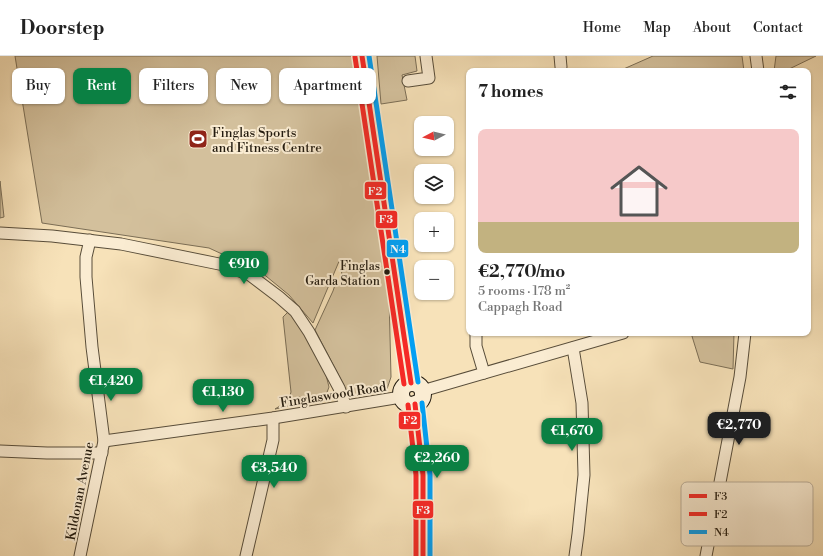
<!DOCTYPE html>
<html lang="en">
<head>
<meta charset="utf-8">
<style>
  body { margin:0; font-family:"Libre Bodoni",serif; background:#f6f6f6; color:#222; height:100vh; display:flex; flex-direction:column; font-size:15px; white-space:nowrap }
  * { box-sizing:border-box; margin:0 }
  p { font-size:13px; color:#767676 }
  .icon { flex:none; width:22px; height:22px; fill:none; stroke:currentColor; stroke-width:2; stroke-linecap:round; stroke-linejoin:round }
  .map { position:relative; flex:1; overflow:hidden }
  .panel { position:absolute; left:466px; top:12px; width:345px; height:268px; display:flex; flex-direction:column; background:#fff; border-radius:8px; box-shadow:0 1px 3px #0004 }
  .panel>* { flex:none }
  .hud { position:absolute; left:12px; top:12px; width:380px; height:36px; display:flex; gap:8px }
  .needle { width:26px; rotate:263deg }
  .buttons { position:absolute; left:414px; top:60px; display:grid; gap:8px }
  .buttons a { display:grid; place-items:center; width:40px; height:40px; border-radius:8px; background:#fff; box-shadow:0 1px 3px #0004; font-size:20px }
  .price { position:absolute; translate:-50% -34px; padding:0 9px; border-radius:8px; background:#0b8043; color:#fff; font-size:13px; line-height:26px; filter:drop-shadow(0 1px 2px #0008) }
  .price::after { content:''; position:absolute; left:50%; top:24px; width:12px; height:9px; margin-left:-6px; background:inherit; clip-path:polygon(0 0,100% 0,50% 100%) }
  .price.selected { background:#222; color:#fff }
  ul { padding:0; list-style:none }
  li { display:grid; align-content:center; gap:8px; height:212px; padding:0 12px }
  li span { display:grid; place-items:center; height:124px; border-radius:8px; color:#555 }
  li>.icon { margin-inline-start:auto }
  span .icon { width:72px; height:72px; fill:#fffc; stroke-width:1 }
  li b { font-size:17px }
  h2 { display:flex; justify-content:space-between; align-items:center; height:48px; padding:0 12px; font-size:17px }
  .tag { padding:0 14px; border-radius:8px; background:#fff; box-shadow:0 1px 3px #0004; font-size:14px; line-height:36px }
  .tag.selected { background:#0b8043; color:#fff }
  header { display:flex; align-items:center; gap:24px; box-sizing:border-box; height:56px; padding:0 20px; background:#fff; border-bottom:1px solid #e0e0e0 }
  header strong { font-size:19px }
  nav { display:flex; gap:22px; margin-inline-start:auto; font-size:14px }
  .map>svg:first-child { display:block }
  .green { fill:#d3c09c; stroke:#7b6e56 }
  .lines { fill:none; stroke-linecap:round; stroke-linejoin:round }
  .street-casing { stroke:#584d3a; stroke-width:13 }
  .secondary-casing { stroke:#231b0f; stroke-width:18 }
  .street { stroke:#faecd2; stroke-width:11 }
  .secondary { stroke:#faecd2; stroke-width:16 }
  .bus-1-casing { stroke:#faecd2; stroke-width:8 }
  .bus-2-casing { stroke:#faecd2; stroke-width:8 }
  .bus-3-casing { stroke:#faecd2; stroke-width:8 }
  .bus-1 { stroke:#f52a26; stroke-width:5 }
  .bus-2 { stroke:#f52a26; stroke-width:5 }
  .bus-3 { stroke:#029ff3; stroke-width:5 }
  .bus-dot { fill:#231b0f; stroke:#faecd2; stroke-width:1.5 }
  .labels { text-anchor:middle; stroke-width:4; stroke-linejoin:round; paint-order:stroke }
  .bus-label { font-size:12px; fill:#231b0f; stroke:#faecd2; text-anchor:end }
  .poi-label { font-size:13px; fill:#231b0f; stroke:#faecd2; text-anchor:start }
  .street-label { font-size:13px; fill:#231b0f; stroke:#faecd2 }
  .key { fill:#faecd2; stroke:#baad98; stroke-width:1 }
  .key-label { font-size:11px; fill:#231b0f }
  .line-badge { stroke:#faecd2; stroke-width:1.5 }
  .badge-label { font-size:11px; text-anchor:middle; font-weight:bold; fill:#fff }
</style>
</head>
<body>
<header>
<strong>Doorstep</strong>
<nav><a>Home</a><a>Map</a><a>About</a><a>Contact</a></nav>
</header>
<div class="map">
<svg width="823" height="500" viewBox="0 0 823 500">
  <rect width="100%" height="100%" fill="#f7e2b9"/>
  <filter id="stains"><feTurbulence type="fractalNoise" baseFrequency=".005" numOctaves="4"/><feColorMatrix values="0 0 0 0 .2 0 0 0 0 .09 0 0 0 0 .02 0 0 0 .5 -.17"/></filter>
  <radialGradient id="worn" r=".72"><stop offset=".6" stop-color="#630" stop-opacity="0"/><stop offset="1" stop-color="#630" stop-opacity=".3"/></radialGradient>
  <!-- green -->
  <g class="green">
    <path d="M15 0H357L389 240 391 321 387 333 350 341 315 274 333 235 335 229 343 228 340 203 313 267 289 239 261 216 209 192 42 167Z"/>
    <path d="M377 0H415L417 15 402 19 407 44 381 48Z"/>
    <path d="M653 0H742L744 15H619Z"/>
    <path d="M776 0H816L785 15H774Z"/>
    <path d="M0 125 4 161 0 162Z"/>
    <path d="M289 255 323 307 329 331 326 339 317 344H307L299 341 289 350 275 353C283 348 289 345 291 336L283 261Z"/>
    <path d="M691 277H734L733 313 700 306Z"/>
  </g>
  <g class="lines">
    <defs>
      <g id="street">
        <path d="M560 0 561 11"/>
        <path d="M756 0 758 15"/>
        <path d="M408 25 429 22 426 0"/>
        <path d="M0 177 52 180 121 188 224 209 250 219 279 241 295 255 309 276 339 332 346 351"/>
        <path d="M476 277V290L484 317"/>
        <path d="M573 292 582 347 584 419 578 478 575 500"/>
        <path d="M422 335 623 277"/>
        <path d="M104 385 273 362 401 341"/>
        <path d="M0 395 47 397H102"/>
        <path d="M80 500 104 385 92 291 86 221V201L90 184"/>
        <path d="M246 500 273 384V362"/>
        <path d="M706 500 740 321 745 277"/>
      </g>
      <g id="secondary">
        <path d="M362 0 411 327"/>
        <circle cx="412" cy="338" r="11"/>
        <path d="M415 348 423 419V500"/>
      </g>
    </defs>
    <!-- street casing -->
    <use href="#street" class="street-casing"/>
    <!-- secondary casing -->
    <use href="#secondary" class="secondary-casing"/>
    <!-- street -->
    <use href="#street" class="street"/>
    <!-- secondary -->
    <use href="#secondary" class="secondary"/>
    <defs>
      <g id="bus-1">
        <path d="M362 0 411 327"/>
        <path d="M415 348 423 419V500"/>
      </g>
      <g id="bus-2">
        <path d="M355 1 404 328"/>
        <path d="M408 349 416 419V500"/>
      </g>
      <g id="bus-3">
        <path d="M369 0 418 326"/>
        <path d="M422 347 430 419V500"/>
      </g>
    </defs>
    <!-- bus-1 casing -->
    <use href="#bus-1" class="bus-1-casing"/>
    <!-- bus-2 casing -->
    <use href="#bus-2" class="bus-2-casing"/>
    <!-- bus-3 casing -->
    <use href="#bus-3" class="bus-3-casing"/>
    <!-- bus-1 -->
    <use href="#bus-1" class="bus-1"/>
    <!-- bus-2 -->
    <use href="#bus-2" class="bus-2"/>
    <!-- bus-3 -->
    <use href="#bus-3" class="bus-3"/>
  </g>
  <!-- icons -->
  <defs>
    <symbol id="stadium-square" viewBox="-11 -11 22 22"><rect x="-9" y="-9" width="18" height="18" rx="4" fill="#8f2418" stroke="#faecd2"/><path d="M0-5a6.5 5 0 1 0 0 10a6.5 5 0 1 0 0-10ZM-3.5-1.8h7v3.6h-7Z" fill="#fff"/></symbol>
  </defs>
  <g fill-rule="evenodd">
    <use href="#stadium-square" x="187" y="72" width="22" height="22"/>
  </g>
  <!-- markers -->
  <circle class="bus-dot" cx="387" cy="216" r="3.5"/>
  <g class="labels">
    <!-- bus labels -->
    <g class="bus-label">
      <text x="380" y="214">Finglas<tspan x="380" dy="15">Garda Station</tspan></text>
    </g>
    <!-- poi labels -->
    <g class="poi-label">
      <text x="212" y="81">Finglas Sports<tspan x="212" dy="15">and Fitness Centre</tspan></text>
    </g>
    <!-- street labels -->
    <g class="street-label">
      <text transform="translate(333 338) rotate(-9)" y="5">Finglaswood Road</text>
      <text transform="translate(79 435) rotate(-79)" y="5">Kildonan Avenue</text>
    </g>
  </g>
  <!-- legend -->
  <rect x="681" y="426" width="132" height="64" rx="6" class="key"/>
  <rect x="689" y="438" width="18" height="4" fill="#f52a26"/>
  <rect x="689" y="456" width="18" height="4" fill="#f52a26"/>
  <rect x="689" y="474" width="18" height="4" fill="#029ff3"/>
  <g class="key-label">
    <text x="714" y="444">F3</text>
    <text x="714" y="462">F2</text>
    <text x="714" y="480">N4</text>
  </g>
  <g class="line-badge">
    <rect x="364" y="125" width="23" height="19" rx="4" fill="#f52a26"/>
    <rect x="375" y="154" width="23" height="19" rx="4" fill="#f52a26"/>
    <rect x="386" y="183" width="23" height="19" rx="4" fill="#029ff3"/>
    <rect x="398" y="355" width="23" height="19" rx="4" fill="#f52a26"/>
    <rect x="412" y="444" width="22" height="19" rx="4" fill="#f52a26"/>
  </g>
  <g class="badge-label">
    <text x="375" y="139">F2</text>
    <text x="386" y="167">F3</text>
    <text x="398" y="197">N4</text>
    <text x="410" y="368">F2</text>
    <text x="423" y="458">F3</text>
  </g>
  <rect width="100%" height="100%" filter="url(#stains)"/>
  <rect width="100%" height="100%" fill="url(#worn)"/>
</svg>
<div class="buttons">
<a><svg class="needle" viewBox="-14 -14 28 28"><path d="M0-13l5 13h-10z" fill="#e53935"/><path d="M0 13l5-13h-10z" fill="#767676"/></svg></a>
<a><svg class="icon" aria-label="layers" viewBox="0 0 24 24"><path d="M12 4l9 5-9 5-9-5zM3 14l9 5 9-5"/></svg></a>
<a>+</a>
<a>−</a>
</div>
<b class="price" style="left:244px;top:229px">€910</b>
<b class="price" style="left:111px;top:346px">€1,420</b>
<b class="price" style="left:223px;top:357px">€1,130</b>
<b class="price selected" style="left:739px;top:390px">€2,770</b>
<b class="price" style="left:572px;top:396px">€1,670</b>
<b class="price" style="left:437px;top:423px">€2,260</b>
<b class="price" style="left:274px;top:433px">€3,540</b>
<div class="hud">
<a class="tag">Buy</a>
<a class="tag selected">Rent</a>
<a class="tag">Filters</a>
<a class="tag">New</a>
<a class="tag">Apartment</a>
</div>
<section class="panel">
<h2>7 homes<svg class="icon" aria-label="filters" viewBox="0 0 24 24"><path d="M4 7h16M4 17h16"/><circle cx="9" cy="7" r="2"/><circle cx="15" cy="17" r="2"/></svg></h2>
<ul>
<li><span style="background:linear-gradient(#f6c9c9 75%,#c2b280 0)"><svg class="icon" aria-label="home" viewBox="0 0 24 24"><path d="M3 11l9-7 9 7M6 9v11h12V9"/></svg></span><div><b>€2,770/mo</b><p>5 rooms · 178 m²</p><p>Cappagh Road</p></div></li>
</ul>
</section>
</div>
</body>
</html>
